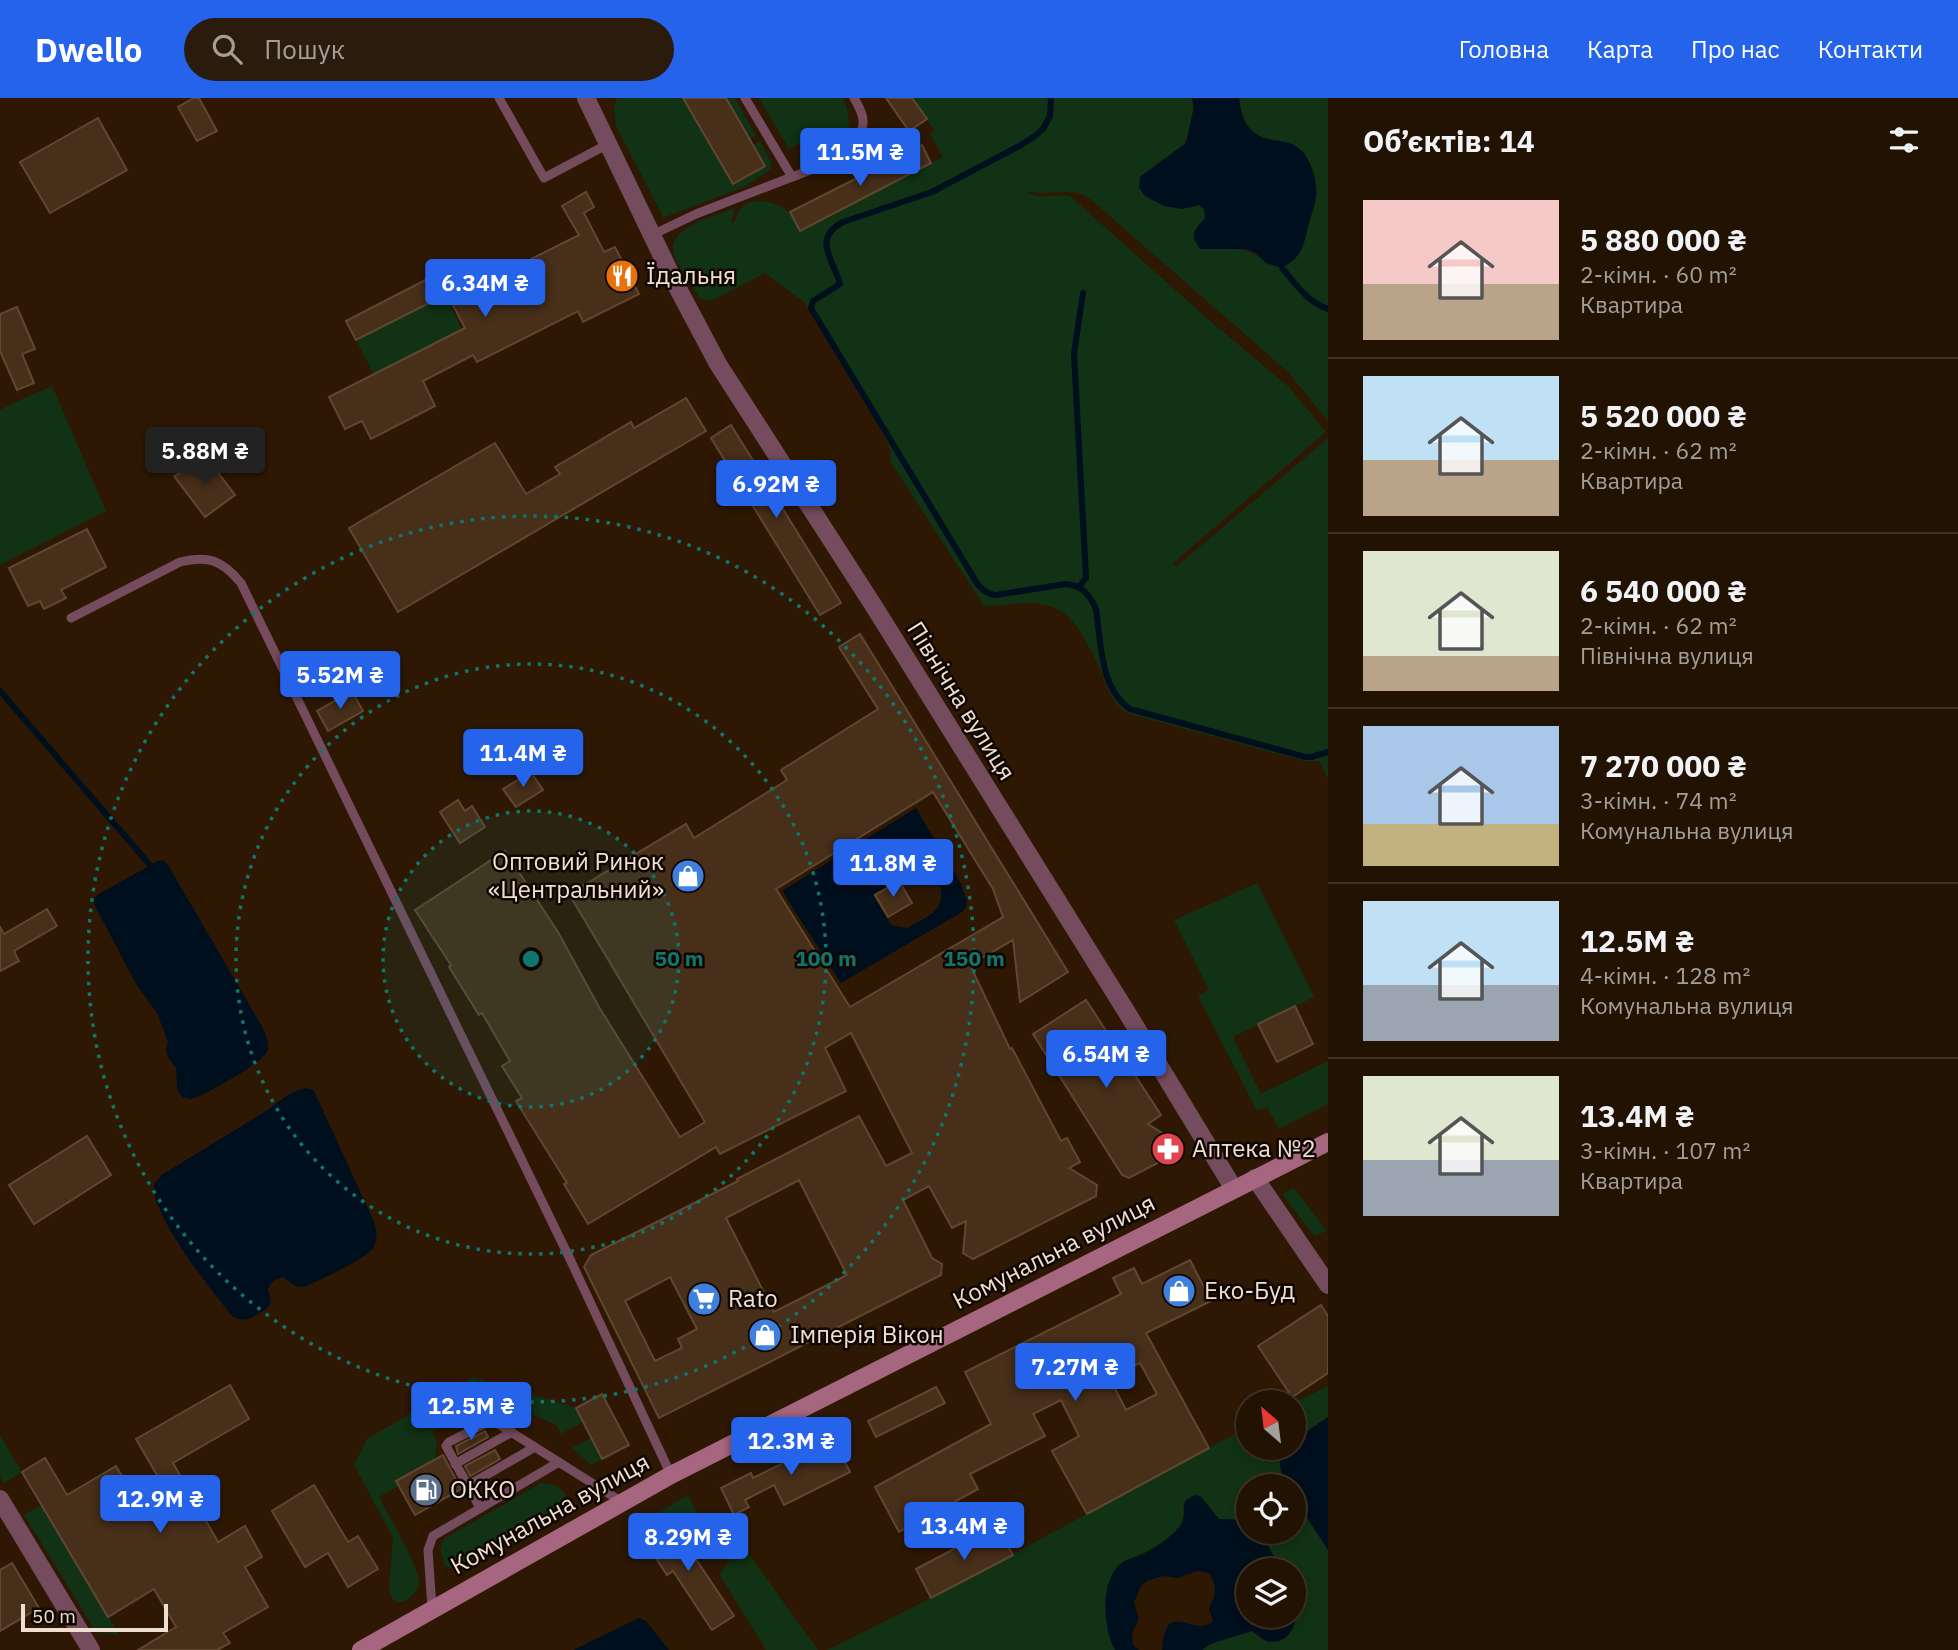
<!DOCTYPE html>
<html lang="uk">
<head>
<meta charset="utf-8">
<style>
  body { margin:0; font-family:"IBM Plex Sans",sans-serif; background:#2a1b0c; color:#f1f3f6; height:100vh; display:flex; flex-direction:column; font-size:26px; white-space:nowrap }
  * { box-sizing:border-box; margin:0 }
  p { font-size:23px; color:#a29e99 }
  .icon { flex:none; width:38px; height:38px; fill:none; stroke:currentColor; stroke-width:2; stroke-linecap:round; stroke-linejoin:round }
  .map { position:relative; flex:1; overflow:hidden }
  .drawer { display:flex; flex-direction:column; background:#221202; width:630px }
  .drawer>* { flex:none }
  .needle { width:46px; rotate:332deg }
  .fabs { position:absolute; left:1236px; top:1292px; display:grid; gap:14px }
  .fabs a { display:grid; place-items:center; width:70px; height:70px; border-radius:50%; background:#221202; box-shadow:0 4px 10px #0003,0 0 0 2px #3f3224; font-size:35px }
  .scale { position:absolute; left:21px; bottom:18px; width:147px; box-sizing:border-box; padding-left:7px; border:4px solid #efdfd2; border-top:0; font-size:19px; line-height:24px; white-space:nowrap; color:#efdfd2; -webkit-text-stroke:5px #0f0601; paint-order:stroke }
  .price { position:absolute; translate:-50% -60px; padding:0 16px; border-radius:7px; background:#2563eb; color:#fff; font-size:23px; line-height:46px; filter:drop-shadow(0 2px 4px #0008) }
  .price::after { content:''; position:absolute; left:50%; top:42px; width:21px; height:16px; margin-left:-10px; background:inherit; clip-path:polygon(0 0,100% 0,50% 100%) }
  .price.current { background:#222; color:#fff }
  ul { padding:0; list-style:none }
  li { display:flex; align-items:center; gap:21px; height:175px; padding:0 35px }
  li+li { border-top:2px solid #3f3224 }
  li span { display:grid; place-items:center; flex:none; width:196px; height:140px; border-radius:0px; color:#555 }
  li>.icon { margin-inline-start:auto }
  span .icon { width:84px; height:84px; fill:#fffc; stroke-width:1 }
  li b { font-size:30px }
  h2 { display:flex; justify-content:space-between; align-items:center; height:84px; padding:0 35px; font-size:30px }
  header { display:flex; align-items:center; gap:42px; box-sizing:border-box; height:98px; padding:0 35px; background:#2563eb; color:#fff }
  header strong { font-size:33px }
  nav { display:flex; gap:38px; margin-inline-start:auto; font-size:24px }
  .search { width:490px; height:63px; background:#2a1b0c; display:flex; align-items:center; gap:18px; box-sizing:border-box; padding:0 24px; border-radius:38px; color:#a29e99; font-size:26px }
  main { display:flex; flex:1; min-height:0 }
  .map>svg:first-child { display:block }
  .green { fill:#113214 }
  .water { fill:#000f1d; fill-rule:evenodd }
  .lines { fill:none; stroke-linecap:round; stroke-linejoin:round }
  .stream { stroke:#000f1d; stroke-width:6 }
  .building { fill:#472f19; stroke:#604731; stroke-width:2; fill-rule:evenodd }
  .lane { stroke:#754c5d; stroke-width:9 }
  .street { stroke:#754c5d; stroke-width:18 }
  .secondary { stroke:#a66680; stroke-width:18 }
  .ring { fill:none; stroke:#0f766e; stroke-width:3.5; stroke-dasharray:3.5 7 }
  .labels { text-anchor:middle; stroke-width:5; stroke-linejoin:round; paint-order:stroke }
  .poi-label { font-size:24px; fill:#efdfd2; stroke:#0f0601; text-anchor:start }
  .street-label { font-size:24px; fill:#efdfd2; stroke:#0f0601 }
  .centre { fill:#0f766e; stroke:#0f0601; stroke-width:3.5 }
  .ring-label { font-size:21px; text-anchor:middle; font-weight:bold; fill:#0f766e; stroke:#0f0601; stroke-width:5; stroke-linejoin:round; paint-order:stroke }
</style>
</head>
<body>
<header>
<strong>Dwello</strong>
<div class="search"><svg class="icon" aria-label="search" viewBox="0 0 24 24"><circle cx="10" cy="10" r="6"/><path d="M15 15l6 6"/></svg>Пошук</div>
<nav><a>Головна</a><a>Карта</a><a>Про нас</a><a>Контакти</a></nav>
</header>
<main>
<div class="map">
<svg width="1328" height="1552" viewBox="0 0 1328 1552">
  <rect width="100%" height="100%" fill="#2e1803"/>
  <!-- green -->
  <g class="green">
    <path d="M617 0H683L733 86 765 68 753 47 760 43 771 64V71L744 89 668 118 663 119 616 28 614 8Z"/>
    <path d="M726 0H735L756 38 750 41Z"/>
    <path d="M759 0H843C859 37 841 46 811 62L801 45 789 51Z"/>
    <path d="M912 0H1192C1194 10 1190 38 1184 46 1178 55 1164 61 1155 66L1182 111 1199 107 1205 111V120L1200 151C1226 151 1247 146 1266 165L1295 47C1259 38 1245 42 1239 0H1328V323L1288 274 1089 100C1070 88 1050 99 1029 93L1028 95C1043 101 1055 96 1070 98L1209 222 1289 289 1326 334 1173 465 1177 468 1328 340V681L1319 663H1304L1130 616C1114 608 1109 594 1103 578 1099 566 1092 555 1086 544 1060 494 1032 506 984 508L890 363V352L885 339 805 205 765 175 711 203 700 201C692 187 680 172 674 157 664 129 718 117 735 110L731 125 736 122C736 121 739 112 740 111 751 97 776 104 788 113 794 117 797 126 800 132L943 59 930 36 935 33Z"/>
    <path d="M445 197 462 232 374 277 356 242Z"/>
    <path d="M52 288 106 413 0 467V312L11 306Z"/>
    <path d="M1257 785 1314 899 1233 939 1261 996 1328 963V1006L1279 1031 1267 1009 1257 1013 1198 898 1209 892 1174 822Z"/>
    <path d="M1294 1090 1327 1133 1314 1138 1282 1096Z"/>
    <path d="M473 1279 576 1310 583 1324 561 1336 556 1327 494 1299 432 1334 437 1343 435 1361 396 1383 399 1388 379 1399C387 1415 421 1471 419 1486 418 1491 414 1496 410 1499 405 1504 401 1505 395 1504L389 1495V1489L393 1440 354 1367 367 1341Z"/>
    <path d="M1328 1288V1319L1293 1343V1305Z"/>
    <path d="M1248 1329V1349H1286C1277 1362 1280 1375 1287 1388H1248V1423L1219 1421 1200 1398 1183 1409C1184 1415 1184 1421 1181 1426 1169 1445 1142 1456 1123 1464 1113 1496 1099 1520 1115 1552H827L931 1500Z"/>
    <path d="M0 1337 22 1374 4 1385 0 1379Z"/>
    <path d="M591 1340 602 1361 591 1367 572 1350Z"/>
    <path d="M541 1385C556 1385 575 1395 561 1411L458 1469 453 1471 445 1468 440 1451 444 1441Z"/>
    <path d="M688 1397 712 1444 713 1450 697 1463 669 1421 642 1439 635 1429Z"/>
    <path d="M1293 1398 1328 1452V1552H1202C1214 1542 1236 1536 1252 1533L1262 1541 1280 1542 1292 1531 1295 1506 1293 1472H1280L1261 1433H1293Z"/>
    <path d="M42 1407 119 1537 96 1534 24 1417Z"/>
    <path d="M736 1438 818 1552H766L719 1476C730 1464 736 1455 736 1438Z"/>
  </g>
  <!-- water -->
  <g class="water">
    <path d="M1192 0H1239C1241 22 1249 38 1272 42 1279 43 1288 44 1294 47 1310 55 1318 82 1316 99 1315 108 1311 117 1309 125 1303 148 1304 157 1282 170L1266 165 1256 155 1245 151H1200C1189 135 1194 133 1205 120L1204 111 1199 107 1182 111 1164 108 1145 98 1139 89 1140 79 1186 45 1194 9Z"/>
    <path d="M916 710 961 786 967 803 966 809 962 814 841 885 782 793ZM925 769C940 773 947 800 936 812 929 819 916 825 907 830L891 827 873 796 912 773Z"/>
    <path d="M163 762 168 767 260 925C264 932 269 943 268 951 266 964 213 991 200 998L190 1001 182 999 177 991 176 970 168 959 166 953 168 944 157 915 136 886 93 804 94 800 99 796 158 763Z"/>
    <path d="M306 990 313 992 315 995 374 1124C377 1133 378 1142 372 1151 364 1162 321 1181 307 1188 294 1192 293 1184 282 1179L273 1183 268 1190 271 1204 269 1208C259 1217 244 1227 232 1218 212 1193 150 1116 154 1086L163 1076 268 1012C281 1002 290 993 306 990Z"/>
    <path d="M1328 1319V1452L1293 1398V1388L1287 1387C1280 1374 1276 1362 1286 1349H1293V1343Z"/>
    <path d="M1194 1397 1200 1398 1219 1421 1246 1422 1248 1433H1261L1280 1472H1248V1517H1293V1502C1298 1519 1295 1543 1272 1544 1263 1544 1259 1537 1252 1533L1210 1546 1202 1552H1162C1166 1497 1192 1541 1213 1523L1209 1511 1214 1499 1215 1487 1209 1475 1197 1473 1178 1480 1163 1478 1147 1483 1141 1488 1134 1504 1138 1518V1523L1132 1535 1133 1547 1139 1552H1115C1103 1530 1099 1480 1123 1464 1129 1460 1137 1459 1143 1456 1154 1451 1176 1436 1182 1425 1185 1419 1183 1410 1185 1403Z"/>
    <path d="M639 1520 646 1523 669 1552H573Z"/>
  </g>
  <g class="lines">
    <!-- stream -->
    <g class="stream">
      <path d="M1051 0 1050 18 1043 31 1035 38 1021 47 932 94 843 124C811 141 834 162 840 186L813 203 811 210 978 487C984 493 988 496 996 497L1066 486C1083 488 1089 496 1096 511 1101 545 1100 590 1130 611L1305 659H1311L1328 654"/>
      <path d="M1282 170C1296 186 1307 204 1328 211"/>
      <path d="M1079 489 1086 480 1074 256 1083 195"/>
      <path d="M0 593 150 767"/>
    </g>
  </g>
  <!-- building -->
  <g class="building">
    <path d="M194 0H199L217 33 197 43 178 9Z"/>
    <path d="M683 0H726L765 68 733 86Z"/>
    <path d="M886 0H912L927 21 909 33Z"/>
    <path d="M98 20 127 72 50 115 20 64Z"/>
    <path d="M922 47 931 65 800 133 790 114Z"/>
    <path d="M586 94 594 109 584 115 604 154 615 149 639 196 583 224 578 213 477 264 473 257 423 283 435 308 371 341 362 323 345 331 329 299 465 230 447 196 356 242 346 223 458 165 471 191 579 137 562 108Z"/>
    <path d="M17 209 35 251 22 256 34 285 17 292 0 253V216Z"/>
    <path d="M686 300 706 333 398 514 349 430 495 345 526 396 560 376 555 369 631 324 634 330Z"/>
    <path d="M731 327 841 505 820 517 711 340Z"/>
    <path d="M208 361 235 397 205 419 174 378Z"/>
    <path d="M87 431 106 469 61 492 66 500 44 511 40 503 28 508 9 470Z"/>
    <path d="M860 536 1068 874 1020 904 1013 842 970 867 1010 951 1012 950 1061 1043 1067 1040 1080 1064 1069 1070 1097 1087 1096 1098 973 1161 963 1155 966 1123 952 1130 929 1088 903 1102 932 1160 942 1166 941 1177 659 1320 584 1169 591 1157 738 1083 737 1081 859 1018 886 1068 912 1055 851 935 825 950 846 993 720 1056 716 1049 588 1126 564 1086 567 1085 516 1003 522 1000 502 968 510 963 482 915 479 917 449 869 451 867 415 812 505 753 558 834 599 909 680 1039 705 1024 569 796 686 726 694 740 787 682 781 672 878 611 839 549ZM933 694 993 791 1003 819 850 909 776 791ZM799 1082 847 1177 774 1214 726 1120ZM670 1179 697 1231 678 1241 682 1250 655 1263 625 1203Z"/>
    <path d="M352 593 363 613 328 633 317 613Z"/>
    <path d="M531 674 543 692 516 709 503 691Z"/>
    <path d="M458 702 465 713 472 708 485 729 460 745 440 714Z"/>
    <path d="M899 783 912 805 888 819 875 797Z"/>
    <path d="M47 811 57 828 14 853 19 863 0 873V829L4 836Z"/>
    <path d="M1086 902 1161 1017 1148 1026 1178 1045V1057L1168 1063 1165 1061 1129 1080 1122 1077 1033 936Z"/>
    <path d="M1295 908 1313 946 1277 964 1258 926Z"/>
    <path d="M87 1038 111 1077 34 1126 9 1087Z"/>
    <path d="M1190 1162 1211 1203 1146 1235 1209 1350 1087 1416 1052 1353 1079 1338 1061 1302 1033 1316 1045 1338 970 1376 978 1391 899 1434 875 1389 991 1326 965 1274 1121 1196 1113 1180 1134 1170 1142 1186ZM1140 1265 1157 1296 1126 1312 1109 1279Z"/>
    <path d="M1321 1207 1328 1218V1275L1292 1299 1258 1248Z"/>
    <path d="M230 1287 249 1321 173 1365 218 1444 245 1428 262 1459 245 1469 268 1509 223 1535 230 1545 217 1552H138L176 1529 154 1491 108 1519 22 1374 45 1360 67 1397 116 1368 134 1398 161 1384 136 1341Z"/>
    <path d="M936 1289 945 1305 876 1339 868 1323Z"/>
    <path d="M602 1296 629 1347 602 1361 576 1310Z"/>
    <path d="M485 1333 488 1339 458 1356 456 1348Z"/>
    <path d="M833 1340 850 1374 784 1407 774 1387 745 1402 749 1409 734 1417 721 1390 751 1375 753 1380Z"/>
    <path d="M495 1352 500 1361 470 1378 465 1368Z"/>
    <path d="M443 1357 461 1391 415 1417 396 1383Z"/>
    <path d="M314 1387 348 1444 358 1438 378 1471 348 1489 328 1455 305 1469 272 1413Z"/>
    <path d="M669 1421 734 1518 712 1532 673 1473 667 1477 642 1439Z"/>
    <path d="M997 1428 1013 1457 931 1500 916 1471Z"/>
    <path d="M12 1465 39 1510 0 1533V1472Z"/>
  </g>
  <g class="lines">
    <!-- lane -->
    <g class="lane">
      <path d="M499 0 544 80 608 46"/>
      <path d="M792 79C814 71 862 55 863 25 864 17 858 7 854 0"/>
      <path d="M652 137 696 116 792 79 745 0"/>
      <path d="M71 520 180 464C208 457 222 462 241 485L569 1159 671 1377"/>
      <path d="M455 1366 512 1334"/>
      <path d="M467 1388 535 1349"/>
      <path d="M480 1410 446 1348 449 1344 492 1322 622 1404"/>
      <path d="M432 1510 428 1452 433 1438 559 1364"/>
    </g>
    <!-- street -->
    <g class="street">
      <path d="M586 0 675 185 718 266 875 510 1126 913 1234 1091"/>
      <path d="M1255 1080 1328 1187"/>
      <path d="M0 1401 91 1552"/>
    </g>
    <!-- secondary -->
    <path class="secondary" d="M361 1552 671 1377 1328 1044"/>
  </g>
  <!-- distance rings -->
  <circle cx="531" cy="861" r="148" fill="#0f766e" fill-opacity=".12"/>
  <g class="ring">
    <circle cx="531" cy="861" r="148"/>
    <circle cx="531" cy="861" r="295"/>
    <circle cx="531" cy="861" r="443"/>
  </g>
  <!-- icons -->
  <defs>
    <symbol id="restaurant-disc" viewBox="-11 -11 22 22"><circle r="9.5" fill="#e8710a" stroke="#0f0601"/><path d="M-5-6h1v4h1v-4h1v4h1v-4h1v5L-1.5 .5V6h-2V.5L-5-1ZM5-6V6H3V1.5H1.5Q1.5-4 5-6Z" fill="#fff"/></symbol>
    <symbol id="shop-disc" viewBox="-11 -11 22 22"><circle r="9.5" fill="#3f7fe0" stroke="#0f0601"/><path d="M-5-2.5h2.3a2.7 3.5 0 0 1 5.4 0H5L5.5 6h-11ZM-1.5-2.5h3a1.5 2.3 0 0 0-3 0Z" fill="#fff"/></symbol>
    <symbol id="pharmacy-disc" viewBox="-11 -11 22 22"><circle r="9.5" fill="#e0444e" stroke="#0f0601"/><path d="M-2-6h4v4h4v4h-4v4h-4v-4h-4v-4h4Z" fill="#fff"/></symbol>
    <symbol id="supermarket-disc" viewBox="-11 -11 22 22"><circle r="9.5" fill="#3f7fe0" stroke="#0f0601"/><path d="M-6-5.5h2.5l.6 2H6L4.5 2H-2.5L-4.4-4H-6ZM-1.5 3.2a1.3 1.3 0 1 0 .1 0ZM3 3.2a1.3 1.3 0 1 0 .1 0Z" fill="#fff"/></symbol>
    <symbol id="fuel-disc" viewBox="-11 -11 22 22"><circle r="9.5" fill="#5c6f8a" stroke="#0f0601"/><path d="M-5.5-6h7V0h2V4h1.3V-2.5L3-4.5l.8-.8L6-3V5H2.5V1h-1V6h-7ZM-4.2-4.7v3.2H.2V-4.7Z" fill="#fff"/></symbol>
  </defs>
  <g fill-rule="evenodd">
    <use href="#restaurant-disc" x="603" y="159" width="38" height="38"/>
    <use href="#shop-disc" x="669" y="759" width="38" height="38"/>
    <use href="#pharmacy-disc" x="1149" y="1032" width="38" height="38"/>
    <use href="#shop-disc" x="1160" y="1174" width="38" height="38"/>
    <use href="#supermarket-disc" x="685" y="1182" width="38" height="38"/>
    <use href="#shop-disc" x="746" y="1218" width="38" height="38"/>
    <use href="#fuel-disc" x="407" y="1373" width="38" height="38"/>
  </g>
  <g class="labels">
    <!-- poi labels -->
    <g class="poi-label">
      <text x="646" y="186">Їдальня</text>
      <text x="664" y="772" text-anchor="end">Оптовий Ринок<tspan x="664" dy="28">«Центральний»</tspan></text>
      <text x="1192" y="1059">Аптека №2</text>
      <text x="1204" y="1201">Еко-Буд</text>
      <text x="728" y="1209">Rato</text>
      <text x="790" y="1245">Імперія Вікон</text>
      <text x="450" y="1400">ОККО</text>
    </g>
    <!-- street labels -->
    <g class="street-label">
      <text transform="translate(961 603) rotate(58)" y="8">Північна вулиця</text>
      <text transform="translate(1054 1154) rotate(-27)" y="8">Комунальна вулиця</text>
      <text transform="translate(550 1416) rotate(-29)" y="8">Комунальна вулиця</text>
    </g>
  </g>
  <circle cx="531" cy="861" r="10" class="centre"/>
  <g class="ring-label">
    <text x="679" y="868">50 m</text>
    <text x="826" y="868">100 m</text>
    <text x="974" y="868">150 m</text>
  </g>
</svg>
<div class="fabs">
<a><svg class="needle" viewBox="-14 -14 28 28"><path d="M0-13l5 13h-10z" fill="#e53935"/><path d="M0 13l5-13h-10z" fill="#a29e99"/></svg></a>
<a><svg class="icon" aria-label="locate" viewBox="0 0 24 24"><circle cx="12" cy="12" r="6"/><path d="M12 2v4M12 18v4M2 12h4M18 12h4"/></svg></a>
<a><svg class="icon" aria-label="layers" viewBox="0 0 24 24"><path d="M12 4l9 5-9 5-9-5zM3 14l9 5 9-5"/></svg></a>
</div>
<div class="scale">50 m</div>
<b class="price" style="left:860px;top:90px">11.5M ₴</b>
<b class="price" style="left:485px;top:221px">6.34M ₴</b>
<b class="price current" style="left:205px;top:389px">5.88M ₴</b>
<b class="price" style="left:776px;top:422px">6.92M ₴</b>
<b class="price" style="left:340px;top:613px">5.52M ₴</b>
<b class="price" style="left:523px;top:691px">11.4M ₴</b>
<b class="price" style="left:893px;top:801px">11.8M ₴</b>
<b class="price" style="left:1106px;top:992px">6.54M ₴</b>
<b class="price" style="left:1075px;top:1305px">7.27M ₴</b>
<b class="price" style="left:471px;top:1344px">12.5M ₴</b>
<b class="price" style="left:791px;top:1379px">12.3M ₴</b>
<b class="price" style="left:160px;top:1437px">12.9M ₴</b>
<b class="price" style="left:964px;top:1464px">13.4M ₴</b>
<b class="price" style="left:688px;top:1475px">8.29M ₴</b>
</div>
<section class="drawer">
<h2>Об’єктів: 14<svg class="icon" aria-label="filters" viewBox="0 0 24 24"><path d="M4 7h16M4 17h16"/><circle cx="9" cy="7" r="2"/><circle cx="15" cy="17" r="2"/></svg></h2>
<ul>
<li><span style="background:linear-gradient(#f6c9c9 60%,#b9a48a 0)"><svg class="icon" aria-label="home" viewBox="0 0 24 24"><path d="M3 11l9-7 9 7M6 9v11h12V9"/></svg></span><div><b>5 880 000 ₴</b><p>2-кімн. · 60 m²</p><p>Квартира</p></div></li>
<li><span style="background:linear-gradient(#bfe0f5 60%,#b9a48a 0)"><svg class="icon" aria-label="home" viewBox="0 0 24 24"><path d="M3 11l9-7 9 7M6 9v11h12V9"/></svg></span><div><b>5 520 000 ₴</b><p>2-кімн. · 62 m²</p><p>Квартира</p></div></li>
<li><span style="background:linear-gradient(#dfe7d0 75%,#b9a48a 0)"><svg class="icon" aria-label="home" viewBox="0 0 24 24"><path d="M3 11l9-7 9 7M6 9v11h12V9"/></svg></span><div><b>6 540 000 ₴</b><p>2-кімн. · 62 m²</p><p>Північна вулиця</p></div></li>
<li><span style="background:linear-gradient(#a9c7e8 70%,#c2b280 0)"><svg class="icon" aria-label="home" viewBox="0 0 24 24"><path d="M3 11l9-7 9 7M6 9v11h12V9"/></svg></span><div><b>7 270 000 ₴</b><p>3-кімн. · 74 m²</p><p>Комунальна вулиця</p></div></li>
<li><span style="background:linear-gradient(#bfe0f5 60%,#9aa5b1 0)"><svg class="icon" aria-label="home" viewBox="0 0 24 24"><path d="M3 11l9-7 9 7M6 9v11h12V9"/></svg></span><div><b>12.5M ₴</b><p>4-кімн. · 128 m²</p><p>Комунальна вулиця</p></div></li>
<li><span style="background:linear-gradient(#dfe7d0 60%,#9aa5b1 0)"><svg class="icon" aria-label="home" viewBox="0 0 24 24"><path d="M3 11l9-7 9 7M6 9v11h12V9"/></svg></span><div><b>13.4M ₴</b><p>3-кімн. · 107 m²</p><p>Квартира</p></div></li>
</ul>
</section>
</main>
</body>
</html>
